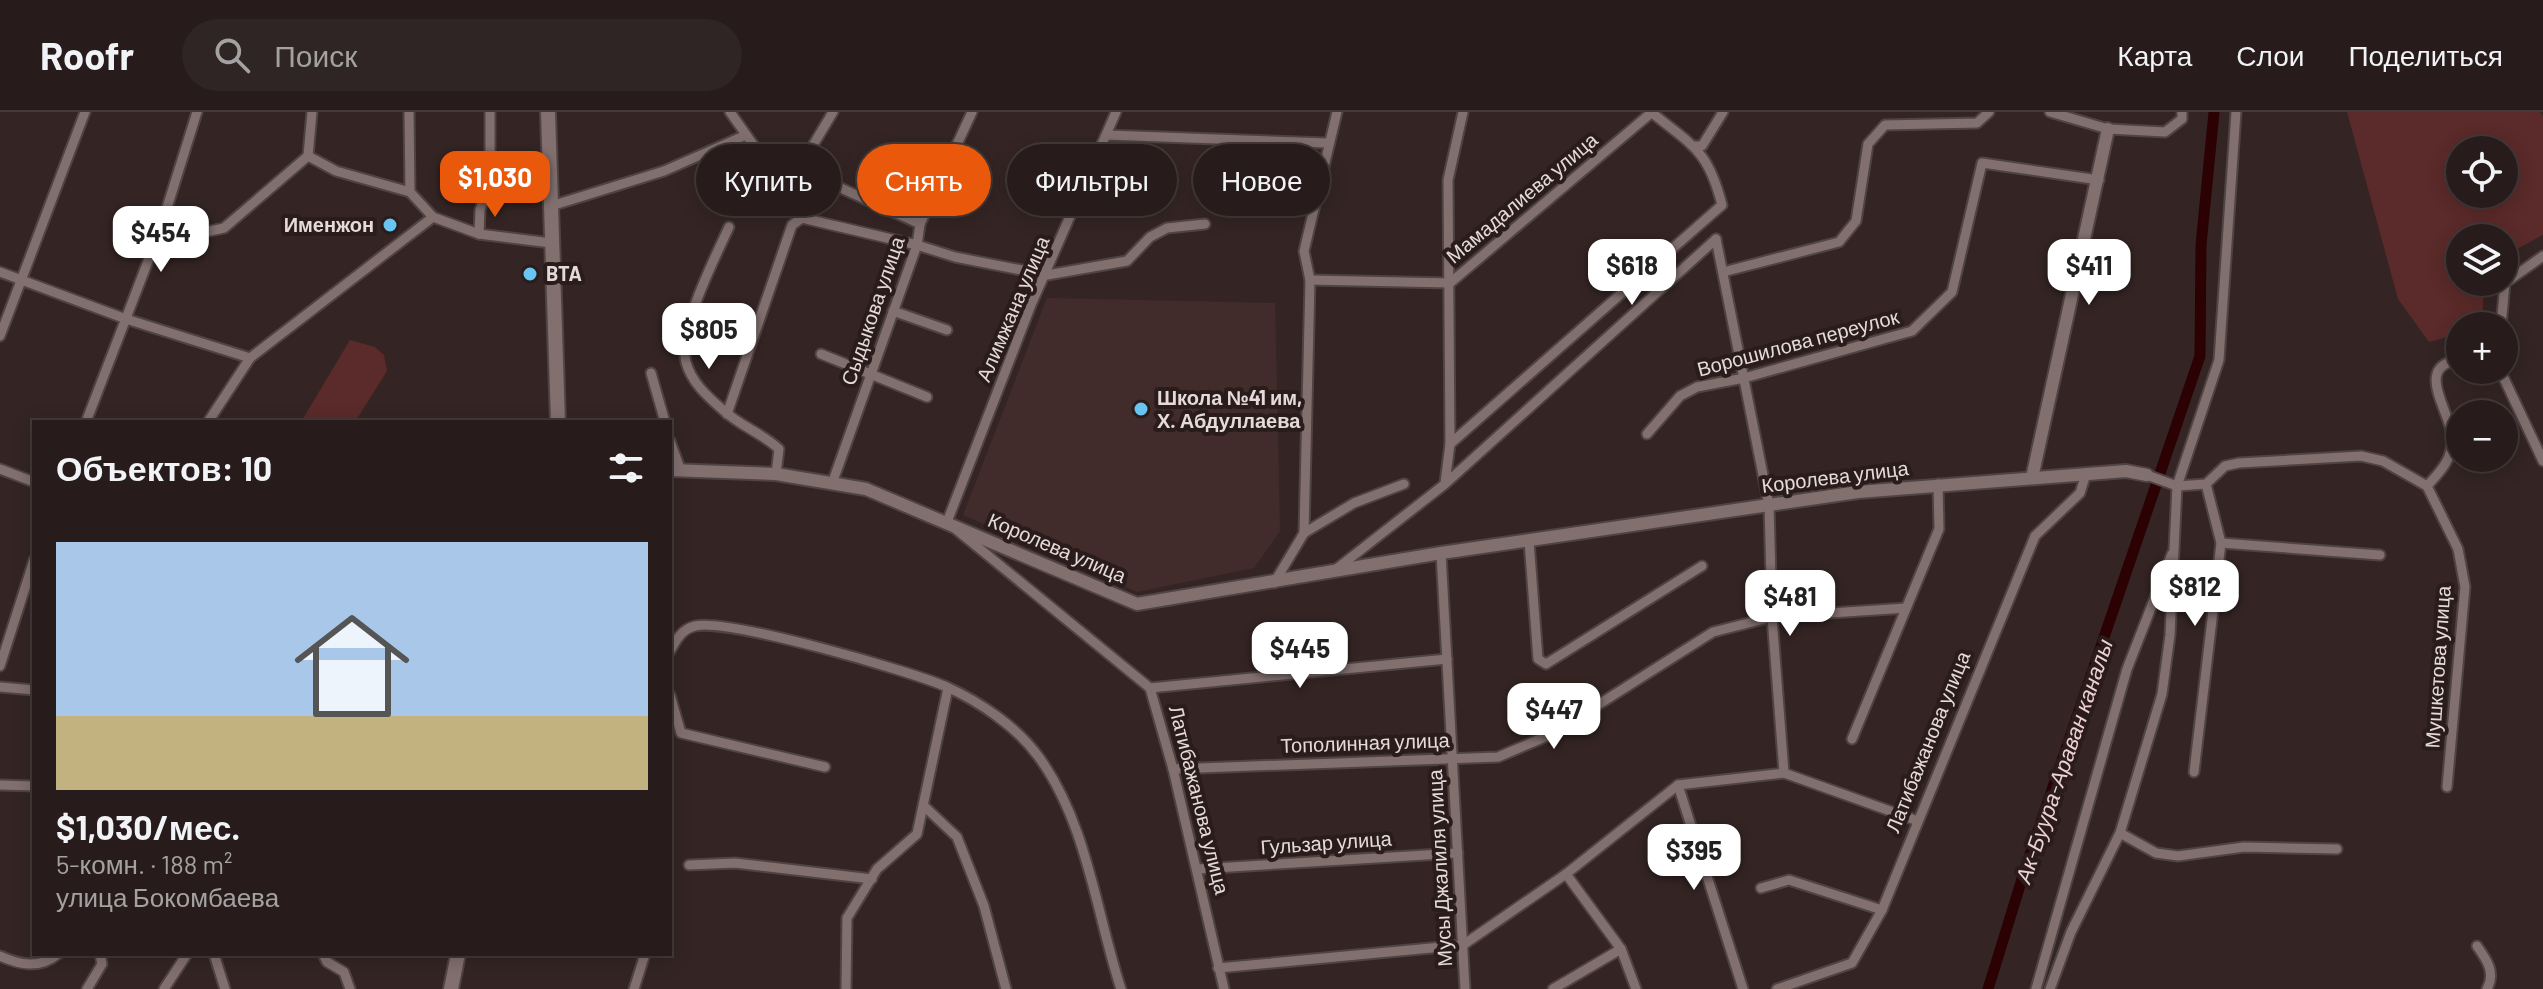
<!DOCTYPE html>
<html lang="ru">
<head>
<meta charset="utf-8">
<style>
  body { margin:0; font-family:Barlow,sans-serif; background:#2f2524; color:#f1f3f6; height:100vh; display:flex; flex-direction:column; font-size:30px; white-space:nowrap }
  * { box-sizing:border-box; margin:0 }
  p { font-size:26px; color:#a4a1a3 }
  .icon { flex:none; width:44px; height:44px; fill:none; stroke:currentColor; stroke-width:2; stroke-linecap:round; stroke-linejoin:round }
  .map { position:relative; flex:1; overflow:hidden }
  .panel { position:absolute; left:32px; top:308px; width:640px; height:536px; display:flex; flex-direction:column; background:#271c1b; border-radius:0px; box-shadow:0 4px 20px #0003,0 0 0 2px #433a3a }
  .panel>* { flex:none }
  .top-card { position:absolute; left:696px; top:32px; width:760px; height:72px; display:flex; gap:16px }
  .fabs { position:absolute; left:2446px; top:24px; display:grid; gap:16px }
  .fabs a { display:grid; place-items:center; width:72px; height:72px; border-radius:50%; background:#271c1b; box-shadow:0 4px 20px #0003,0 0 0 2px #433a3a; font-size:40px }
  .price { position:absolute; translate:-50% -68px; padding:0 18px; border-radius:16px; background:#fff; color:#222; font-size:26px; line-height:52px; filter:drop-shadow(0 2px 4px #0008) }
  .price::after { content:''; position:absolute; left:50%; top:48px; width:24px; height:18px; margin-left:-12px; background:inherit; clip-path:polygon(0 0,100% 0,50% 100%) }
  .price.active { background:#ea580c; color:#fff }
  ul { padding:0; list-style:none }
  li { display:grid; align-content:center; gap:16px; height:424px; padding:0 24px }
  li span { display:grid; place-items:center; height:248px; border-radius:0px; color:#555 }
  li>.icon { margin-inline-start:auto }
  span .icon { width:144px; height:144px; fill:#fffc; stroke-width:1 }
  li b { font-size:34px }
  h2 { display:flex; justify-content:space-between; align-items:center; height:96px; padding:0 24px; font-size:34px }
  .pill { padding:0 28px; border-radius:36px; background:#271c1b; box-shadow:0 4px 20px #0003,0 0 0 2px #433a3a; font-size:28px; line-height:72px }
  .pill.active { background:#ea580c; color:#fff }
  header { display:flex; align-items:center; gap:48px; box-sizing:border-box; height:112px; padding:0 40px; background:#271c1b; border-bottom:2px solid #433a3a }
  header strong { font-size:38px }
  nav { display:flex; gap:44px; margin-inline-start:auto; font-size:28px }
  .search { width:560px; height:72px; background:#2f2524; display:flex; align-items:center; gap:20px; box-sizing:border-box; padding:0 28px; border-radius:44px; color:#a4a1a3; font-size:30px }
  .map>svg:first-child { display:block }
  .built { fill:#422c2b }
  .green { fill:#5b2a2a; fill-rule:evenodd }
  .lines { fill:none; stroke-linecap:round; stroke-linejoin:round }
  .canal { stroke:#2b0104; stroke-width:11 }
  .minor-casing { stroke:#504343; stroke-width:13 }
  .tertiary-casing { stroke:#504343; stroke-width:16 }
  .secondary-casing { stroke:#504343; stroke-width:18 }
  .minor { stroke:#82706f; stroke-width:9 }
  .tertiary { stroke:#82706f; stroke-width:12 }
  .secondary { stroke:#82706f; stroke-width:14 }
  .poi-dot { fill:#68c4f0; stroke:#2a1c1b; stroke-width:3 }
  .labels { text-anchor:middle; stroke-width:8; stroke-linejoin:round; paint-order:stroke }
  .street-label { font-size:20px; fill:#e5dada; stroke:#2a1c1b }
  .poi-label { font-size:20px; font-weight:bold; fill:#e5dada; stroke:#2a1c1b; text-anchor:start }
  .water-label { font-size:22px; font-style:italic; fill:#edd2d1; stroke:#2a1c1b }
</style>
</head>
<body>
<header>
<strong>Roofr</strong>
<div class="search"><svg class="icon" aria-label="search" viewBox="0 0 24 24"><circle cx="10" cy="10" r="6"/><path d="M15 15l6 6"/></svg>Поиск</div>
<nav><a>Карта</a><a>Слои</a><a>Поделиться</a></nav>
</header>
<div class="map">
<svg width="2543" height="877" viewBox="0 0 2543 877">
  <rect width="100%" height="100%" fill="#342524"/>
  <!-- built -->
  <path class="built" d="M1047 186 1275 191 1280 419 1254 456 1137 480 963 403Z"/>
  <!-- green -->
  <g class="green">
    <path d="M2347 0H2540L2543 4V123L2504 144V126H2460V170H2484L2482 214H2460V222L2429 230 2398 187ZM2460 38H2504V82H2460Z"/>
    <path d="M350 228 375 235 384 243 387 259 355 310H301Z"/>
  </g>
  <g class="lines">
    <!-- canal -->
    <path class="canal" d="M1988 877 2026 754 2200 244 2201 133 2214 0"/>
    <defs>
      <g id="minor">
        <path d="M409 0 410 80 433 105 479 122 551 131"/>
        <path d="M730 0 757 38 920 112"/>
        <path d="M1116 0 1031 193 947 410 1150 576 1173 657 1224 877"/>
        <path d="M2050 0 2108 17 2165 20 2182 7V0"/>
        <path d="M1106 23 1327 31"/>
        <path d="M1694 34H1702L1723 0"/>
        <path d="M308 44 336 59 410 80"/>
        <path d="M800 55 833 0"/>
        <path d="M551 94 664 59 746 23"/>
        <path d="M729 115C715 146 678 217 686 250 691 270 708 285 723 298 740 314 762 321 779 337L776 362"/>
        <path d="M160 118 196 122 224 116 308 44 312 0"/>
        <path d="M479 122 480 98 490 69V0"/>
        <path d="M1716 127 1769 393 1772 505 1784 661"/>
        <path d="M0 160 126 207 250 246"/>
        <path d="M1723 160 1839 130 1856 109 1868 32 1885 13 1977 11 1989 0"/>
        <path d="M1310 168 1450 171 1651 1"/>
        <path d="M893 199 947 218"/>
        <path d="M2501 214 2505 171 2543 144"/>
        <path d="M0 224 85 0"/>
        <path d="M821 242 927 285"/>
        <path d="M2500 258 2543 349"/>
        <path d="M651 261 665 310"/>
        <path d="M727 302 792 113 802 106 917 133 955 145 1047 163 1127 149 1150 125 1167 116 1205 112"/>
        <path d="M86 310 160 118 197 0"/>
        <path d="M208 310 250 246 433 105"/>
        <path d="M1647 322 1680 284 1697 275 1744 266 1912 219 1952 180 1982 51 2099 68"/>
        <path d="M670 329 681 359"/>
        <path d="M1450 332 1722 93C1708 38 1693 34 1651 0"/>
        <path d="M0 357 34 370"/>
        <path d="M2147 363 2177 374 2206 372 2225 354 2239 351 2361 344 2383 349 2427 374 2458 437 2465 475 2447 675"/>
        <path d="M833 369 917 133 920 112 972 0"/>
        <path d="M1445 371 1450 332 1448 68 1463 0"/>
        <path d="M2427 374C2441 359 2453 347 2452 325 2451 300 2412 253 2460 248"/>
        <path d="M1304 421 1354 391 1404 372"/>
        <path d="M1529 429 1538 547 1546 552 1702 454"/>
        <path d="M2221 431 2380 443"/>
        <path d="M1441 441 1465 877"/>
        <path d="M1335 458 1445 372 1716 127"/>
        <path d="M1274 471 1304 421 1310 168 1304 139 1337 0"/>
        <path d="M670 539C676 528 682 517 695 514 727 506 911 559 947 575 980 590 1017 615 1038 644 1087 710 1096 801 1121 877"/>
        <path d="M0 554 34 448"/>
        <path d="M0 575 34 578"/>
        <path d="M1150 576 1447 547"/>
        <path d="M670 583 681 621 825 655"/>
        <path d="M1852 627 1939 417 1938 372"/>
        <path d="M1173 657 1498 645 1552 622 1713 520 1772 505 1906 496"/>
        <path d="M2194 660 2221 431 2206 372"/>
        <path d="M0 673 34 674"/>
        <path d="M1678 673 1743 877"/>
        <path d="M925 695 957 725 984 794 1006 877"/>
        <path d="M2120 721 2156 741 2178 744 2244 735 2337 737"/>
        <path d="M689 753 735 751 872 767"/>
        <path d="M1198 757 1458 741"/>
        <path d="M1566 762 1621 837 1636 877"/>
        <path d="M1761 776 1789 768 1882 798"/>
        <path d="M2477 834C2487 848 2496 861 2487 877"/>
        <path d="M214 842 225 877"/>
        <path d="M323 842 327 850 344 860 350 877"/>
        <path d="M0 844C20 853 40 857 58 842"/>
        <path d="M1218 856 1463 833 1566 762 1678 673 1784 661 1918 709"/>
        <path d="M87 877 102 852 100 842"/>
        <path d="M164 877 187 842"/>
        <path d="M634 877 645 842"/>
        <path d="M846 877 847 806 877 757 917 722 948 576"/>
        <path d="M1553 877 1621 837"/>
        <path d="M1777 877 1852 851 1882 798 2035 424 2080 381 2086 362"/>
        <path d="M2036 877 2127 557 2172 442"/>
        <path d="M2050 877 2071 820 2120 721 2162 582 2170 523 2177 374 2219 248 2236 0"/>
      </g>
      <g id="tertiary">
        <path d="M670 358 776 362 866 377 1137 492 1441 441 1858 380 2126 359 2147 363"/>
        <path d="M2032 366 2108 17"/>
      </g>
      <g id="secondary">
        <path d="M548 0 558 310"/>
        <path d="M451 877 458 842"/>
      </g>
    </defs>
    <!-- minor casing -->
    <use href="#minor" class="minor-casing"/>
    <!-- tertiary casing -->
    <use href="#tertiary" class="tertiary-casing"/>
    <!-- secondary casing -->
    <use href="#secondary" class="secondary-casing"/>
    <!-- minor -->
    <use href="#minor" class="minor"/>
    <!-- tertiary -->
    <use href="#tertiary" class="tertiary"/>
    <!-- secondary -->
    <use href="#secondary" class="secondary"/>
  </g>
  <!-- markers -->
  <g class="poi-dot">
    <circle cx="390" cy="113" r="8"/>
    <circle cx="530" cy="162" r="8"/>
    <circle cx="1141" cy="297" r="8"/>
  </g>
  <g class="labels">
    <!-- street labels -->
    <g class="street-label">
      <text transform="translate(1522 86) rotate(-40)" y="7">Мамадалиева улица</text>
      <text transform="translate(1013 197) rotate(-67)" y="7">Алимжана улица</text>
      <text transform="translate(873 199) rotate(-71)" y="7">Сыдыкова улица</text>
      <text transform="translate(1798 231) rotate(-15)" y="7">Ворошилова переулок</text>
      <text transform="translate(1835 365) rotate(-7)" y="7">Королева улица</text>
      <text transform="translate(1057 436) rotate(23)" y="7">Королева улица</text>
      <text transform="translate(2438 555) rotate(-86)" y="7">Мушкетова улица</text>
      <text transform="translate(1928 630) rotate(-68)" y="7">Латибажанова улица</text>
      <text transform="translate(1365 631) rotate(-2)" y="7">Тополинная улица</text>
      <text transform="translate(1199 688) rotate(76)" y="7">Латибажанова улица</text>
      <text transform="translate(1326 731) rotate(-4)" y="7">Гульзар улица</text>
      <text transform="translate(1440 756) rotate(-93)" y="7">Мусы Джалиля улица</text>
    </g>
    <!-- poi labels -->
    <g class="poi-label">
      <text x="374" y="120" text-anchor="end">Именжон</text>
      <text x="546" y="169">BTA</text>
      <text x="1157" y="293">Школа №41 им,<tspan x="1157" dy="23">Х. Абдуллаева</tspan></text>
    </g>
    <!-- water labels -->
    <g class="water-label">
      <text transform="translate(2064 649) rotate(-71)" y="8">Ак-Буура-Араван каналы</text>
    </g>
  </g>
</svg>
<div class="fabs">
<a><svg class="icon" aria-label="locate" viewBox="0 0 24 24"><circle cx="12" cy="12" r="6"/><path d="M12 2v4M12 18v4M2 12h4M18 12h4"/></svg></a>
<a><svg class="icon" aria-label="layers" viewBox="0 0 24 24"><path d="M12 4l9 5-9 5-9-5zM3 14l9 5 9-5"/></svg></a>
<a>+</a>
<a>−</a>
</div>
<b class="price active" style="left:495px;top:107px">$1,030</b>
<b class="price" style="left:161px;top:162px">$454</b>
<b class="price" style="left:1632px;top:195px">$618</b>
<b class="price" style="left:2089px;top:195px">$411</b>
<b class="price" style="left:709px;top:259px">$805</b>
<b class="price" style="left:2195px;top:516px">$812</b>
<b class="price" style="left:1790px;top:526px">$481</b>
<b class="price" style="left:1300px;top:578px">$445</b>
<b class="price" style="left:1554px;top:639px">$447</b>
<b class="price" style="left:1694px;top:780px">$395</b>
<div class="top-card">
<a class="pill">Купить</a>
<a class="pill active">Снять</a>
<a class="pill">Фильтры</a>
<a class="pill">Новое</a>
</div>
<section class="panel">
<h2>Объектов: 10<svg class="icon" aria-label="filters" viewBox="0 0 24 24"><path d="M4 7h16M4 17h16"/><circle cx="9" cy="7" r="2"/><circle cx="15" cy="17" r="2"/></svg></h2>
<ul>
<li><span style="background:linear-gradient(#a9c7e8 70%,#c2b280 0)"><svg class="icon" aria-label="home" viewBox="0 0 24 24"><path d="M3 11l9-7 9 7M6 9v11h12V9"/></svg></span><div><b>$1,030/мес.</b><p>5-комн. · 188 m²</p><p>улица Бокомбаева</p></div></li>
</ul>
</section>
</div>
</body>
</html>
